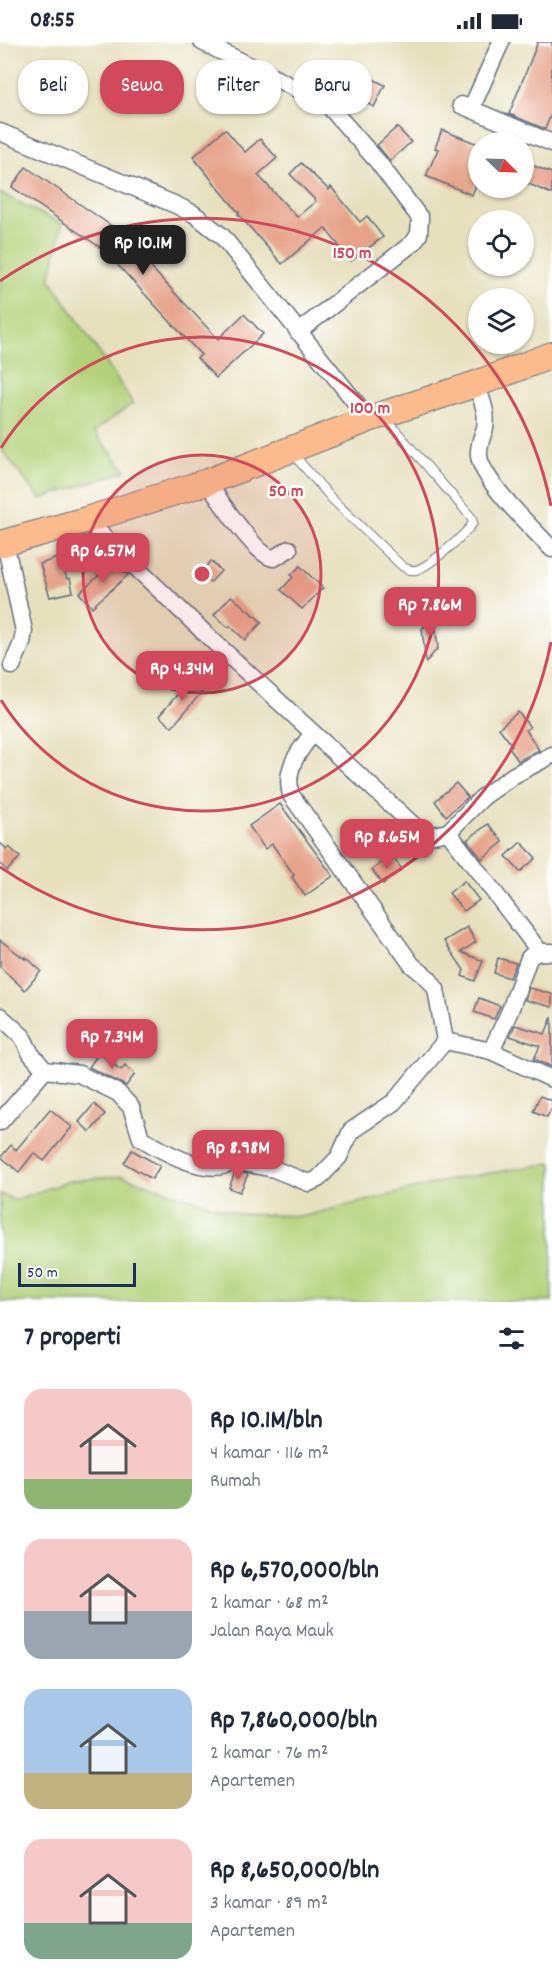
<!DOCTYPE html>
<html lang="id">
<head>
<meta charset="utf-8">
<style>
  body { margin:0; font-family:Dekko,sans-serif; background:#f6f6f7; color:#1f2937; height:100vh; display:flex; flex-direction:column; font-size:22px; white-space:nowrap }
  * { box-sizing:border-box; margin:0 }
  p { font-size:20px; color:#747a83 }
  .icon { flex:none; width:33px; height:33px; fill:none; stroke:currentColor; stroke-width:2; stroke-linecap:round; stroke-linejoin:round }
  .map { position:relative; height:1260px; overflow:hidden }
  .side { display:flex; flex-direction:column; background:#fff; flex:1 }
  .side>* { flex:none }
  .guide { position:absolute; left:18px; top:18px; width:516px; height:54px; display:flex; gap:12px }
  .needle { width:39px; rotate:113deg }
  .controls { position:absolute; left:468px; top:90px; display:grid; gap:12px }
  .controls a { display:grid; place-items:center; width:66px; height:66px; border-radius:50%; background:#fff; box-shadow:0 2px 4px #0004; font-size:30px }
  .scale { position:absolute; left:18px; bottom:15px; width:118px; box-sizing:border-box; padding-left:6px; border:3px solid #1b2f5e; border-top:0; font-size:16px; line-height:21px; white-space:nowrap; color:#1b2f5e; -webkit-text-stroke:4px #fff; paint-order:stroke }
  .price { position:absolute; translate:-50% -51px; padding:0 14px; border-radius:12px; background:#d1495b; color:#fff; font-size:20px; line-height:39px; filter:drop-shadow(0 2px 3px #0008) }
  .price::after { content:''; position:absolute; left:50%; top:36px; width:18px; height:14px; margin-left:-9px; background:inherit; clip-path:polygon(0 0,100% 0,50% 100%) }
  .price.on { background:#222; color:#fff }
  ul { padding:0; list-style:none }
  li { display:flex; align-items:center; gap:18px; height:150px; padding:0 24px }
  li span { display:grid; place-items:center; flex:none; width:168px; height:120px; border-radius:18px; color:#555 }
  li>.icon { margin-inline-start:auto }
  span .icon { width:72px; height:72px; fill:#fffc; stroke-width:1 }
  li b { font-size:26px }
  h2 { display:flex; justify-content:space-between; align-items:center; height:72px; padding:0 24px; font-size:26px }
  .chip { padding:0 21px; border-radius:24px; background:#fff; box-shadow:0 2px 4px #0004; font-size:21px; line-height:54px }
  .chip.on { background:#d1495b; color:#fff }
  .status { display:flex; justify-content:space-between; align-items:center; height:42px; padding:0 30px; background:#fff; direction:ltr }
  .status svg { height:16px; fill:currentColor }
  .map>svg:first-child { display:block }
  .green { fill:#b2d178; stroke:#66806b; stroke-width:1.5 }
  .building { fill:#e6a389 }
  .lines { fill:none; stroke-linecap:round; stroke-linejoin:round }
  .lane-casing { stroke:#626d7f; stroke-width:10 }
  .street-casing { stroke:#626d7f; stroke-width:19 }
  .primary-casing { stroke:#626d7f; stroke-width:28 }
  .lane { stroke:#fff; stroke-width:8 }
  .street { stroke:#fff; stroke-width:16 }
  .primary { stroke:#fbbb8c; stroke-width:26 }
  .ring { fill:none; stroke:#d1495b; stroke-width:3 }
  .centre { fill:#d1495b; stroke:#fff; stroke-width:3 }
  .ring-label { font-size:18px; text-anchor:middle; font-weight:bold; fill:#d1495b; stroke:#fff; stroke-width:5; stroke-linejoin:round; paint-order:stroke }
</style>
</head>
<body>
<div class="status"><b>08:55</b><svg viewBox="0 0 49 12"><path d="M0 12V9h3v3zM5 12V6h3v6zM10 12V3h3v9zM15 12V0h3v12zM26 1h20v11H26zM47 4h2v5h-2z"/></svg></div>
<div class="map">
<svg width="552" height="1260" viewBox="0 0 552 1260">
  <rect width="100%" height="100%" fill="#fff"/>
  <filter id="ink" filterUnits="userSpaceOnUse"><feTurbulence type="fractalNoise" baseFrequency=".0167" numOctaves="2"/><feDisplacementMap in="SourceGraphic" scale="12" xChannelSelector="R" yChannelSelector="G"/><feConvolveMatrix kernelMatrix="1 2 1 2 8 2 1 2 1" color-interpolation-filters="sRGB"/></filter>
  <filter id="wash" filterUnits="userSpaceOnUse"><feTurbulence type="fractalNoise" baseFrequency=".008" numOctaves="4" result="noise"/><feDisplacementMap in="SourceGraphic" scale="24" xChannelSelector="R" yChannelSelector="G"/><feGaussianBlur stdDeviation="1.35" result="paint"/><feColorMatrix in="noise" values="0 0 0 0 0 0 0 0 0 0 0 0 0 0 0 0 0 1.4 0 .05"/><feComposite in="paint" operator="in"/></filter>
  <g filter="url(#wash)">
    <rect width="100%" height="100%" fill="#e6e0bd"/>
    <!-- green -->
    <g class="green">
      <path d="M0 151 62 182 50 237 133 361 94 390 126 429 40 457 0 406Z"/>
      <path d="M552 1121V1260H0V1152L14 1158 69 1139 122 1134 238 1172 305 1174 449 1138Z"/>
    </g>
    <g id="blocks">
      <!-- building -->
      <g class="building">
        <path d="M538 0H552V70L545 87 509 72Z"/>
        <path d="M347 24 385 43 374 65 336 46Z"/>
        <path d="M397 85 411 100 390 119 377 103Z"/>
        <path d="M225 87 245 110 260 97 277 116 258 133 297 175 316 159 290 132 301 121 329 148 331 145 360 180 367 174 383 195 351 219 325 186 282 222 238 172 239 171 193 115Z"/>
        <path d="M442 88 478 102V138L472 153 426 134 438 107 435 106Z"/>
        <path d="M524 120 552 131V152L524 140Z"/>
        <path d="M26 125 113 185 218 297 244 272 263 292 216 336 197 316 201 313 104 208 12 145Z"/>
        <path d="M60 515 67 537 70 536 73 550 50 555 40 522Z"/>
        <path d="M211 519 221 529 210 541 200 531Z"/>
        <path d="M114 520 128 533 92 565 79 551Z"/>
        <path d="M300 524 323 546 302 567 281 548 293 535 291 533Z"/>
        <path d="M231 554 262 580 245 598 230 584 228 585 214 573Z"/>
        <path d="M434 573 438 606 426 620 422 587Z"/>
        <path d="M193 634 206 645 172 685 159 674Z"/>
        <path d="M518 670 530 685 526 688 539 708 518 719 509 705 512 703 499 686Z"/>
        <path d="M456 741 468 755 446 774 435 759Z"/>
        <path d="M280 762 333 834 305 854 292 835 294 833 272 802 265 807 249 784Z"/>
        <path d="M488 782 503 800 482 817 467 798Z"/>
        <path d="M521 800 536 816 520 830 506 814Z"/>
        <path d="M0 801 7 807 9 805 20 815 7 829 0 822Z"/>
        <path d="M391 813 402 827 383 842 372 828Z"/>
        <path d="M464 839 479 858 464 869 449 851Z"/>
        <path d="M467 885 476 900 461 910 483 919 475 939 462 934 464 928 444 899Z"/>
        <path d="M0 898 25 917 26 915 41 929 25 948 0 925Z"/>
        <path d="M498 916 516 921 510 936 494 931Z"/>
        <path d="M529 946 552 952V965L525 958Z"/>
        <path d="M479 956 500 964 494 977 474 970Z"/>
        <path d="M552 975V1025L534 1017 540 1004 510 994 515 983 545 992Z"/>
        <path d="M99 1011 121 1028 125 1023 135 1032 126 1044 89 1025Z"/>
        <path d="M540 1054 552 1059V1065L547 1075 533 1069Z"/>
        <path d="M94 1062 105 1072 90 1090 79 1080Z"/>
        <path d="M50 1067 72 1085 44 1119 34 1111 19 1130 1 1115 11 1103 16 1108Z"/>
        <path d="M132 1108 160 1124 152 1137 124 1121Z"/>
        <path d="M235 1130 248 1132 240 1150 229 1146Z"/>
      </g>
    </g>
  </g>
  <g filter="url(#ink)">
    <use href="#blocks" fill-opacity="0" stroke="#626d7f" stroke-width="1.5"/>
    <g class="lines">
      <defs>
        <path id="lane" d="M292 411 333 458 402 524C406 527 411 529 416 528 430 524 464 494 473 481L472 476 384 375"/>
        <g id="street">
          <path d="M202 0 327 62 378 120 420 176 419 192 414 200 298 290"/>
          <path d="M461 63 552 101"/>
          <path d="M471 67 501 0"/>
          <path d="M0 90 176 163 194 172 222 194 369 377"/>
          <path d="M476 342C481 356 488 370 485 386 482 395 478 404 479 413 480 437 534 488 552 507"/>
          <path d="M207 440C219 456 256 515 274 516L289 507"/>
          <path d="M86 478 211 597 424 793 429 794 448 790 483 755 514 733 552 713"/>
          <path d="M5 500 24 589 22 601 12 624"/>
          <path d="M313 691C298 710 284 727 291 753L412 923 428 936 436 947 445 999 491 1009 552 1037"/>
          <path d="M448 790 540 910"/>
          <path d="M0 974 22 994 31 1012 45 1028 79 1032 118 1051 131 1065 141 1096C162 1109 210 1137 234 1119L274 1127 309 1141 318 1137 339 1115 351 1089 394 1060 445 999"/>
          <path d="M491 1009 509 971 529 916C535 909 543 910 552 910"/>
          <path d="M0 1080 45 1028"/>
        </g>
        <path id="primary" d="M0 502 86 478 207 440 369 377 476 342 552 313"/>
      </defs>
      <!-- lane casing -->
      <use href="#lane" class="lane-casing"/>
      <!-- street casing -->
      <use href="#street" class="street-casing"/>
      <!-- primary casing -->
      <use href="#primary" class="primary-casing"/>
      <!-- lane -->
      <use href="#lane" class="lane"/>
      <!-- street -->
      <use href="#street" class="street"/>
      <!-- primary -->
      <use href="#primary" class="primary"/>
    </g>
  </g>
  <!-- distance rings -->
  <circle cx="202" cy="532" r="119" fill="#d1495b" fill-opacity=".12"/>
  <g class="ring">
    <circle cx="202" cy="532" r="119"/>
    <path d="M1 406A237 237 0 1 1 1 658"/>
    <path d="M551 600A356 356 0 0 1 0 825M0 239A356 356 0 0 1 551 464"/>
  </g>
  <circle cx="202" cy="532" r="9" class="centre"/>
  <g class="ring-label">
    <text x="352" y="216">150 m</text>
    <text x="370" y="371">100 m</text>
    <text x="286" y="454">50 m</text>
  </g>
</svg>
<div class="controls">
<a><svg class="needle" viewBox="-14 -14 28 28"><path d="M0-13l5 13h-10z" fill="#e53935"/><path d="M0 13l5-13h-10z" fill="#747a83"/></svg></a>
<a><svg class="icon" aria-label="locate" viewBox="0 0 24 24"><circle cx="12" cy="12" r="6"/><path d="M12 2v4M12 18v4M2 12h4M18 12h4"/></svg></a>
<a><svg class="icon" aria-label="layers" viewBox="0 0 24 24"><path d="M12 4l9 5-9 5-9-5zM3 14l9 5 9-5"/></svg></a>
</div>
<div class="scale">50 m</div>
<b class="price on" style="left:143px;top:234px">Rp 10.1M</b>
<b class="price" style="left:103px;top:542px">Rp 6.57M</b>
<b class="price" style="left:430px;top:596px">Rp 7.86M</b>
<b class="price" style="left:182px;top:660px">Rp 4.34M</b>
<b class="price" style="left:387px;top:828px">Rp 8.65M</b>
<b class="price" style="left:112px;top:1028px">Rp 7.34M</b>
<b class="price" style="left:238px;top:1139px">Rp 8.98M</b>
<div class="guide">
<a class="chip">Beli</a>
<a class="chip on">Sewa</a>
<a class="chip">Filter</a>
<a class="chip">Baru</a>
</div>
</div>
<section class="side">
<h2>7 properti<svg class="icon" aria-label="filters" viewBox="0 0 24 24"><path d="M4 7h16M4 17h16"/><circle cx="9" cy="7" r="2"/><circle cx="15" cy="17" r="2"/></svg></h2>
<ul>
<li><span style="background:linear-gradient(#f6c9c9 75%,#8fb573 0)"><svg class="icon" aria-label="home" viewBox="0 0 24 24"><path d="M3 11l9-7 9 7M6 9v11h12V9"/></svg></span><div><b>Rp 10.1M/bln</b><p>4 kamar · 116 m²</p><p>Rumah</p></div></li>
<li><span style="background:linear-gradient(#f6c9c9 60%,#9aa5b1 0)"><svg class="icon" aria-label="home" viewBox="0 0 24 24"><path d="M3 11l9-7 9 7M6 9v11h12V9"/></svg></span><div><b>Rp 6,570,000/bln</b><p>2 kamar · 68 m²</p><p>Jalan Raya Mauk</p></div></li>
<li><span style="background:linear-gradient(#a9c7e8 70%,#c2b280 0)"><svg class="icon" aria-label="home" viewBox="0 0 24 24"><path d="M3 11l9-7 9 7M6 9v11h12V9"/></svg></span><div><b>Rp 7,860,000/bln</b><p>2 kamar · 76 m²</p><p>Apartemen</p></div></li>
<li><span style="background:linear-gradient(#f6c9c9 70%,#7fa58c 0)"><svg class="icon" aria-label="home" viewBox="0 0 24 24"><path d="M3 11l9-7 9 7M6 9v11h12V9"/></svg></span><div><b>Rp 8,650,000/bln</b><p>3 kamar · 89 m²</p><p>Apartemen</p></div></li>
</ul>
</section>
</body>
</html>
